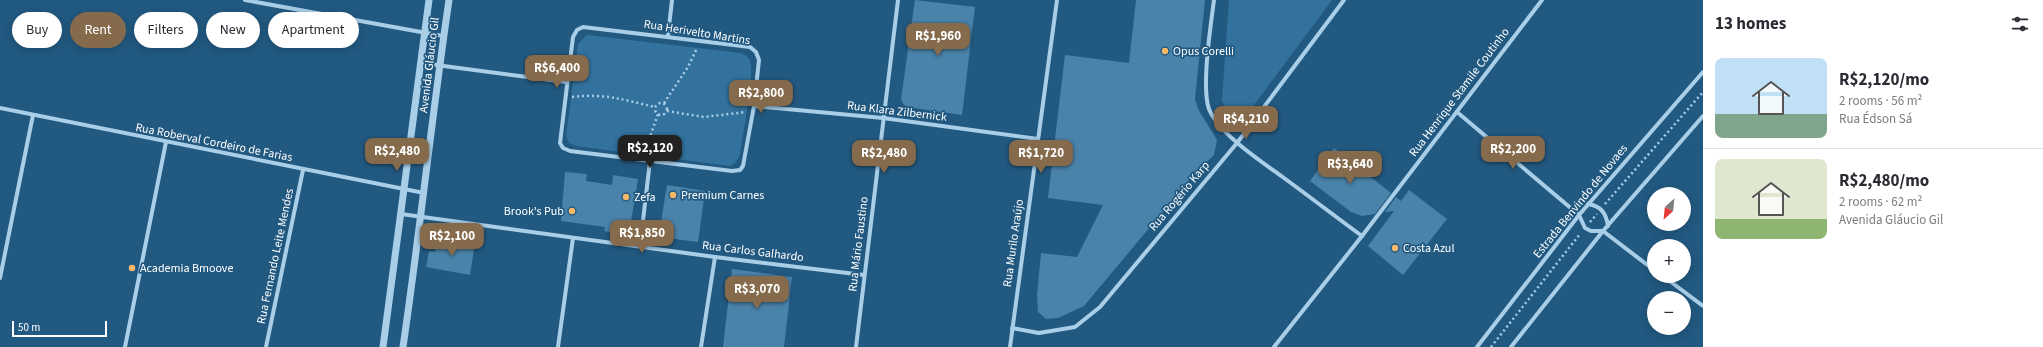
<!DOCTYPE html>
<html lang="en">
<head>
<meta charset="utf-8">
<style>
  body { margin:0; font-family:"Source Sans 3",sans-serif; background:#f2f2f3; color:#2b2b33; height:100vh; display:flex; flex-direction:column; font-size:15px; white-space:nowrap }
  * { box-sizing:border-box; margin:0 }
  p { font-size:13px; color:#7c7c81 }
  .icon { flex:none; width:22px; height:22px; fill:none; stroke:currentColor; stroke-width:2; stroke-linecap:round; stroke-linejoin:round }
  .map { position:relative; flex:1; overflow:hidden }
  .sheet { display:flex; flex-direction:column; background:#fff; width:340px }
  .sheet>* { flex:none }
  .banner { position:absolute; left:12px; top:12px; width:380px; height:36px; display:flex; gap:8px }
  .needle { width:26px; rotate:207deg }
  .controls { position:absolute; left:1647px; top:187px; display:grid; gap:8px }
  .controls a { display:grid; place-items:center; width:44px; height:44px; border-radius:50%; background:#fff; box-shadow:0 2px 10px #0003; font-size:20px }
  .scale { position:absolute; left:12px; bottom:10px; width:95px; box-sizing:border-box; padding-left:4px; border:2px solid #fff; border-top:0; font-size:11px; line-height:14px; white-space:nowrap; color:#fff; -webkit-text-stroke:3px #225981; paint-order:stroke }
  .price { position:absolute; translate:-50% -34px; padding:0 9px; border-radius:8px; background:#856a4c; color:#fff; font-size:13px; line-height:26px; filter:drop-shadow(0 1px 2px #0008) }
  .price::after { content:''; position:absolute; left:50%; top:24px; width:12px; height:9px; margin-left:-6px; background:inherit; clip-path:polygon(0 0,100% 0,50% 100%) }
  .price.on { background:#222; color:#fff }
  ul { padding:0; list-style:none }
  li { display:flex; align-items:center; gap:12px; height:100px; padding:0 12px }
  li+li { border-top:1px solid #e1e1e2 }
  li span { display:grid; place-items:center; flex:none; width:112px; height:80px; border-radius:8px; color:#555 }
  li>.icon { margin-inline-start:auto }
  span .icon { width:48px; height:48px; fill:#fffc; stroke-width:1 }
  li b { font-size:17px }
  h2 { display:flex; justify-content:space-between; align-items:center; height:48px; padding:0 12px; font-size:17px }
  .tag { padding:0 14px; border-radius:18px; background:#fff; box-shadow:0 2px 10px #0003; font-size:14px; line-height:36px }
  .tag.on { background:#856a4c; color:#fff }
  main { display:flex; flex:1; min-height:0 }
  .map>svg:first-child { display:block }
  .green { fill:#32729d }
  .building { fill:#4a83aa }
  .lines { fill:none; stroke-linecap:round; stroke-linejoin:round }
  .path { stroke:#a8cee8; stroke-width:2.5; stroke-dasharray:2 3; stroke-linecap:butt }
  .minor { stroke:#a8cee8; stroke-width:4 }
  .tertiary { stroke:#a8cee8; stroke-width:7 }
  .poi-dot { fill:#f4b86a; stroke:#225981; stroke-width:1.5 }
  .labels { text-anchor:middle; stroke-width:3.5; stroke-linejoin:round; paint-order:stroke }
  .street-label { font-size:12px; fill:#fff; stroke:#225981 }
  .poi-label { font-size:12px; fill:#fff; stroke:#225981; text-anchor:start }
</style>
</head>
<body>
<main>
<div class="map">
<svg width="1703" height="347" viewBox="0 0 1703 347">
  <rect width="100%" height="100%" fill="#225981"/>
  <!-- green -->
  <g class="green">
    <path d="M1229 0H1332L1245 117 1235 119 1226 112 1222 100Z"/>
    <path d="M587 35 741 53C745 55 748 57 750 61 755 74 742 138 740 155L735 163 730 166 576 146 569 143 566 136 578 44Z"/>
  </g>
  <!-- building -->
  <g class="building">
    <path d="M915 0 975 7 962 115 907 107 903 104 901 99Z"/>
    <path d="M1136 0H1205L1195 99 1198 109 1217 140 1214 155 1196 172 1084 306 1058 318 1046 319 1038 312 1037 295 1041 253 1077 257 1103 205 1048 198 1065 55 1129 63Z"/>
    <path d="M1334 148 1391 193 1375 214 1362 216 1351 212 1310 181Z"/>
    <path d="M565 172 587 174 586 181 612 185 613 175 638 179 630 227 619 233H613L604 231 605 227 561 221Z"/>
    <path d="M667 185 705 191 698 242 667 238 662 235 660 228Z"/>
    <path d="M1409 190 1447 219 1403 275 1368 246 1394 211 1385 212 1396 197 1401 201Z"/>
    <path d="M460 240 475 243 470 275 426 267 429 251 435 252 436 242 459 246Z"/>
    <path d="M732 269 792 277 784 347H723Z"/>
  </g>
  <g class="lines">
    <!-- path -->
    <g class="path">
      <path d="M572 97C605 93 624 100 655 107"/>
      <circle cx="661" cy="109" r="6"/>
      <path d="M664 103 688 67 697 48"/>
      <path d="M667 111 704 117 746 112"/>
      <path d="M644 154 658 114"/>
      <path d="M1605 204 1703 92"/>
      <path d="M1590 222 1597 214"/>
      <path d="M1491 347 1580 234"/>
    </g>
    <!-- minor -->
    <g class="minor">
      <path d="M245 0 443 36"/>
      <path d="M1214 0C1211 24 1201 87 1209 109 1219 134 1262 162 1284 178 1310 197 1336 217 1362 236"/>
      <path d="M583 27 750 47 756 52 759 60 754 106 743 166 740 170 732 171 570 151 563 148 560 143 573 37 577 30Z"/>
      <path d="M668 36 672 0"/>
      <path d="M421 63 566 82"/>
      <path d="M754 106 883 118 1038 139"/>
      <path d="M0 108 424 193"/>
      <path d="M1457 112 1579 215 1585 228 1591 231H1603L1654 270"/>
      <path d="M1588 204C1601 206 1606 213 1608 226"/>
      <path d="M401 214 715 257 864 275"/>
      <path d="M640 246 650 161"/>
      <path d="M1663 276 1703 306"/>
      <path d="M0 278 33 115"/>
      <path d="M1012 328 1039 333 1075 327 1100 307 1237 143 1344 0"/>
      <path d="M125 347 166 142"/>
      <path d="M266 347 303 170"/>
      <path d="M558 347 573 238"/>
      <path d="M701 347 715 257"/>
      <path d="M856 347 898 0"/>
      <path d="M1010 347 1057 0"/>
      <path d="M1274 347 1362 236 1542 0"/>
      <path d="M1477 347 1579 215 1703 72"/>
      <path d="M1511 347 1603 231 1703 116"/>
    </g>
    <!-- tertiary -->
    <g class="tertiary">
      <path d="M383 347 429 0"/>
      <path d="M403 347C420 231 432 115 449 0"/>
    </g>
  </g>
  <!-- markers -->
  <g class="poi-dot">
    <circle cx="1165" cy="51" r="4"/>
    <circle cx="673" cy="195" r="4"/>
    <circle cx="626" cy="197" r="4"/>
    <circle cx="572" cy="211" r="4"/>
    <circle cx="1395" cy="248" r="4"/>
    <circle cx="132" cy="268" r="4"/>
  </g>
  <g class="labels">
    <!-- street labels -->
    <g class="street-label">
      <text transform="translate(697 32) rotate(9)" y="4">Rua Herivelto Martins</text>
      <text transform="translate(429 65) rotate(-83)" y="4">Avenida Gláucio Gil</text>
      <text transform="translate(1459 92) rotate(-53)" y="4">Rua Henrique Stamile Coutinho</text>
      <text transform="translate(897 111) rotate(7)" y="4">Rua Klara Zilbernick</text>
      <text transform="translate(214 142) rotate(11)" y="4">Rua Roberval Cordeiro de Farias</text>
      <text transform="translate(1179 196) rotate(-50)" y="4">Rua Rogério Karp</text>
      <text transform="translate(1580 201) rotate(-51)" y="4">Estrada Benvindo de Novaes</text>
      <text transform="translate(1013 243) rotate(-82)" y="4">Rua Murilo Araújo</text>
      <text transform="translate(858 244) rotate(-83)" y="4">Rua Mário Faustino</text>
      <text transform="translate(753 251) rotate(7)" y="4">Rua Carlos Galhardo</text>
      <text transform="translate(275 256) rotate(-78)" y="4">Rua Fernando Leite Mendes</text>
    </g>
    <!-- poi labels -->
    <g class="poi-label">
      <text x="1173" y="55">Opus Corelli</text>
      <text x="681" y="199">Premium Carnes</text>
      <text x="634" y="201">Zefa</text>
      <text x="564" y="215" text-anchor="end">Brook's Pub</text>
      <text x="1403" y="252">Costa Azul</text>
      <text x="140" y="272">Academia Bmoove</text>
    </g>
  </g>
</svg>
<div class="controls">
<a><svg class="needle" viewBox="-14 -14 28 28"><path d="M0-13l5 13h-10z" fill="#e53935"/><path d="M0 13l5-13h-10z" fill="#7c7c81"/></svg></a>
<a>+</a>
<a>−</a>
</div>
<div class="scale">50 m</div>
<b class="price" style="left:938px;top:57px">R$1,960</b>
<b class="price" style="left:557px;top:89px">R$6,400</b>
<b class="price" style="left:761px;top:114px">R$2,800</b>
<b class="price" style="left:1246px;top:140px">R$4,210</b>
<b class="price on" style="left:650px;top:169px">R$2,120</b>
<b class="price" style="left:1513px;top:170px">R$2,200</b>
<b class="price" style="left:397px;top:172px">R$2,480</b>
<b class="price" style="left:884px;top:174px">R$2,480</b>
<b class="price" style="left:1041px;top:174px">R$1,720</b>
<b class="price" style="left:1350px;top:185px">R$3,640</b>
<b class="price" style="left:642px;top:254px">R$1,850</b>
<b class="price" style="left:452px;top:257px">R$2,100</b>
<b class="price" style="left:757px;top:310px">R$3,070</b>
<div class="banner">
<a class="tag">Buy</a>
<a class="tag on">Rent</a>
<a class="tag">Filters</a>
<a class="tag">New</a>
<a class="tag">Apartment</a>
</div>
</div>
<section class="sheet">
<h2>13 homes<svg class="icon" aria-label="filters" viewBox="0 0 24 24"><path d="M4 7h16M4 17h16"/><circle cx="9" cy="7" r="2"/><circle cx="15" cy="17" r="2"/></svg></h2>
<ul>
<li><span style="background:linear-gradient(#bfe0f5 70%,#7fa58c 0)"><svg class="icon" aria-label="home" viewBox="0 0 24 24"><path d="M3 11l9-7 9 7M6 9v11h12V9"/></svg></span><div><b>R$2,120/mo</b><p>2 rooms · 56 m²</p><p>Rua Édson Sá</p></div></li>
<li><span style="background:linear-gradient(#dfe7d0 75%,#8fb573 0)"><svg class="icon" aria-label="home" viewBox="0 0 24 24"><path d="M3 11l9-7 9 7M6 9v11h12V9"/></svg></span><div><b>R$2,480/mo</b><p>2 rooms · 62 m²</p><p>Avenida Gláucio Gil</p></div></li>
</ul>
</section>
</main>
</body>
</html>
